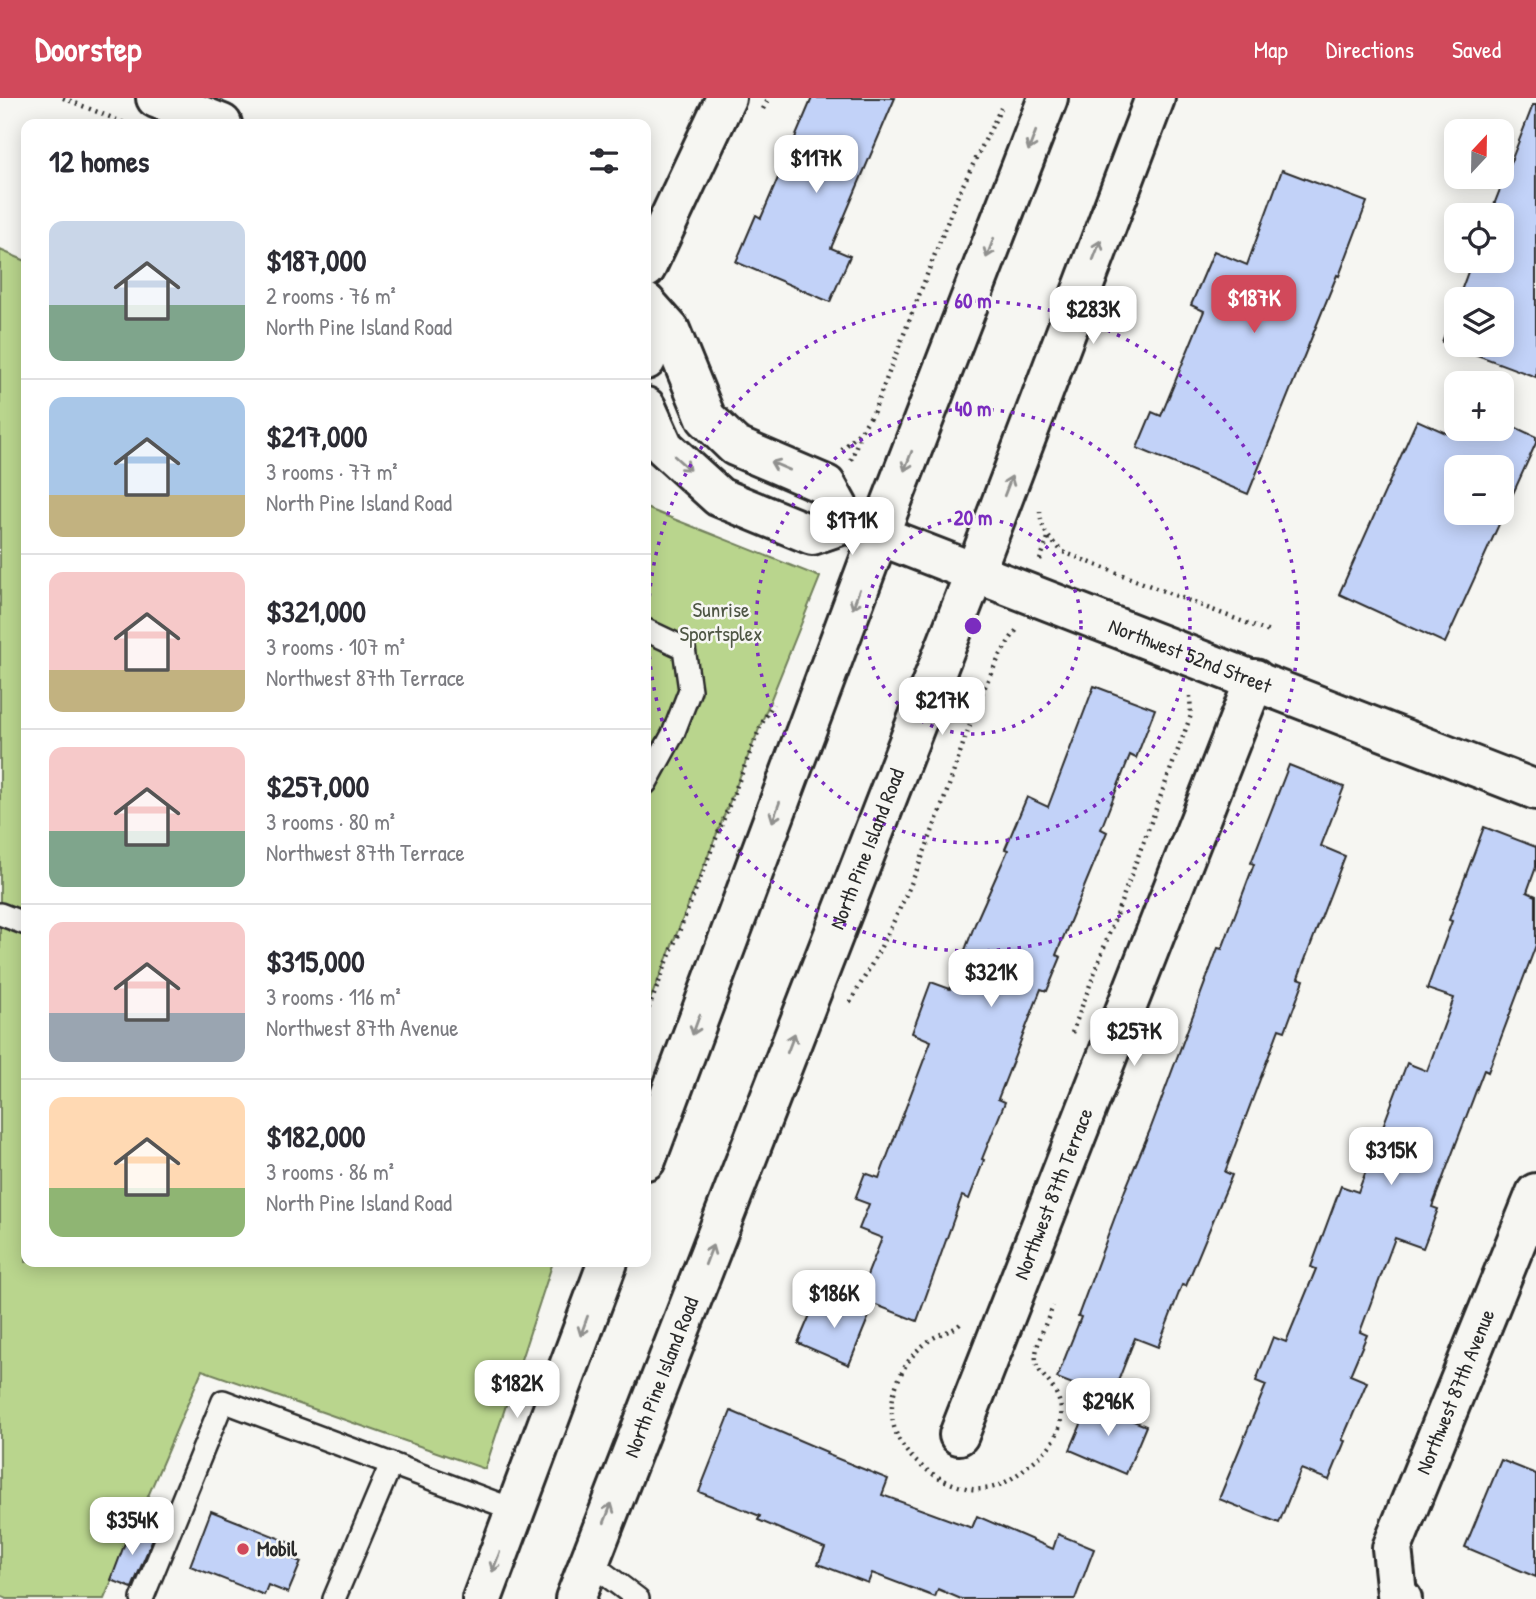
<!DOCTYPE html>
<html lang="en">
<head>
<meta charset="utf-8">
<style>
  body { margin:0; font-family:"Patrick Hand",sans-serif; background:#f2f2f3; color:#2b2b33; height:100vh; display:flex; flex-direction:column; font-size:26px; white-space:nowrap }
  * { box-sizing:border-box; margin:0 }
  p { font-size:23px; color:#7c7c81 }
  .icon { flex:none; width:38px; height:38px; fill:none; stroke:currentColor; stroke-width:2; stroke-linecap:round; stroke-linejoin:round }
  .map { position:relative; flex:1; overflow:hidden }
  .panel { position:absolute; left:21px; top:21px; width:630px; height:1148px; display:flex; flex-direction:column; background:#fff; border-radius:14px; box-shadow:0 4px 18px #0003 }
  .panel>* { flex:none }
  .needle { width:46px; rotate:22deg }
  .buttons { position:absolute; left:1444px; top:21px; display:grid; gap:14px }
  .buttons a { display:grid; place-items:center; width:70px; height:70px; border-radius:14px; background:#fff; box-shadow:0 4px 18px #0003; font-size:35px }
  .price { position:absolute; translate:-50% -60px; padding:0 16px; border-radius:14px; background:#fff; color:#222; font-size:23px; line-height:46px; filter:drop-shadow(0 2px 4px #0008) }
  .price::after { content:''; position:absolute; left:50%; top:42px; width:21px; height:16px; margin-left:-10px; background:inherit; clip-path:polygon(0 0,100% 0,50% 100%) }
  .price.current { background:#d1495b; color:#fff }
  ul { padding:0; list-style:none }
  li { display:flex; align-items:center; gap:21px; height:175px; padding:0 28px }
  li+li { border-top:2px solid #e1e1e2 }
  li span { display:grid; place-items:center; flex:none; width:196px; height:140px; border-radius:14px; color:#555 }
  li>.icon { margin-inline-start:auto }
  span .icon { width:84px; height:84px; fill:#fffc; stroke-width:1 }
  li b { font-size:30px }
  h2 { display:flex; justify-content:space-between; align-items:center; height:84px; padding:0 28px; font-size:30px }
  header { display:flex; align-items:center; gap:42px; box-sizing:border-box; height:98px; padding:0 35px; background:#d1495b; color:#fff }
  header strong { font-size:33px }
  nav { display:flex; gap:38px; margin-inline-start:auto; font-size:24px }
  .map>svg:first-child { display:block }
  .green { fill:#b9d58d; stroke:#72805c; stroke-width:2 }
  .building { fill:#c2d2f8; stroke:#2b2b2b; stroke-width:2; fill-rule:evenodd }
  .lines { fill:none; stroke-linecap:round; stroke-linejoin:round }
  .service-casing { stroke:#2b2b2b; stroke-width:26 }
  .minor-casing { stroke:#2b2b2b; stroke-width:44 }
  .secondary-casing { stroke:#2b2b2b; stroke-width:44 }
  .path { stroke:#2b2b2b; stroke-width:4.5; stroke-dasharray:2 5; stroke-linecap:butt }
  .service { stroke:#f6f6f2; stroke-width:21 }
  .minor { stroke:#f6f6f2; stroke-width:38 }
  .secondary { stroke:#f6f6f2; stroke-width:38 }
  .oneway { stroke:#90908e }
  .ring { fill:none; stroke:#7b2cbf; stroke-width:3.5; stroke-dasharray:3.5 7 }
  .poi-dot { fill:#d1495b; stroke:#f6f6f2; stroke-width:2.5 }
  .labels { text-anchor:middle; stroke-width:5; stroke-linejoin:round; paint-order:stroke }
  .park-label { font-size:21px; fill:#4e5644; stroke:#f6f6f2 }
  .street-label { font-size:21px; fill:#2b2b2b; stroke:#f6f6f2 }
  .poi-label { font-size:21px; font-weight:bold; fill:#2b2b2b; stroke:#f6f6f2; text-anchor:start }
  .centre { fill:#7b2cbf; stroke:#f6f6f2; stroke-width:3.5 }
  .ring-label { font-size:21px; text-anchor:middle; font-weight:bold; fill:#7b2cbf; stroke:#f6f6f2; stroke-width:5; stroke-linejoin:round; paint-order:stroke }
</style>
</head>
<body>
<header>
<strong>Doorstep</strong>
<nav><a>Map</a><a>Directions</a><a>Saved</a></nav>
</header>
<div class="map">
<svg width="1536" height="1501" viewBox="0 0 1536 1501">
  <rect width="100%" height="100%" fill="#f6f6f2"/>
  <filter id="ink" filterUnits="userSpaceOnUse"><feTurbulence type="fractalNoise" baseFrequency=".0143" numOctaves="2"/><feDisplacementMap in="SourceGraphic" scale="14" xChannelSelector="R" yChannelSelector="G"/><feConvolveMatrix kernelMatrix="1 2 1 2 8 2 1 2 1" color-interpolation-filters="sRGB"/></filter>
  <g filter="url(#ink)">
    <!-- green -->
    <g class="green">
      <path d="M0 152 26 163V1164H553L485 1371 202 1272 104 1501H7L0 1498Z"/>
      <path d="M646 410 820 479 646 912Z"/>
    </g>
    <!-- building -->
    <g class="building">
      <path d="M812 0H895L831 150 850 158 830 204 736 164 756 117 761 120Z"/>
      <path d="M1533 7H1536V279L1442 244 1456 206V247H1502V201H1458L1472 163H1502V117H1490Z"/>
      <path d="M1282 72 1367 104 1339 178 1337 177 1248 396 1137 350 1152 314 1161 318 1204 213 1191 207 1214 153 1247 167Z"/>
      <path d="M1456 318V331H1502V323L1536 339V345L1445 545 1339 496 1417 322 1448 336ZM1456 369H1502V415H1456Z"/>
      <path d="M1094 588 1155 611 1136 660 1130 657 1101 731 1107 734 1056 857 1061 859 1047 893 1041 891 998 1001 1005 1004 982 1061 984 1062 969 1101 962 1098 917 1223 858 1200 882 1140 859 1131 869 1106 855 1101 865 1075 879 1080 931 943 912 935 931 884 950 891 975 826 1008 752 1005 751 1027 699 1048 709Z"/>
      <path d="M1289 667 1344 689 1321 748 1345 758 1298 880 1304 882 1285 933 1279 931 1225 1074 1232 1077 1186 1188 1182 1187 1158 1249 1135 1240 1111 1301 1057 1280 1081 1219 1078 1218 1125 1092 1150 1032 1218 850 1222 851 1254 766 1251 765Z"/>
      <path d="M1484 729 1536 749V769L1527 794 1536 798V847L1488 974 1484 972 1432 1109 1438 1111 1423 1150 1395 1140 1360 1234 1367 1237 1350 1277 1367 1284 1342 1342 1345 1343 1329 1382 1301 1371 1279 1425 1219 1401 1266 1287 1256 1283 1273 1239 1286 1244 1316 1171 1311 1169 1341 1088 1358 1094 1407 965 1427 973 1454 900 1427 891 1452 823 1449 822Z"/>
      <path d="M818 1198 869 1218 849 1267 798 1245Z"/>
      <path d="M1090 1305 1146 1328 1126 1376 1070 1352Z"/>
      <path d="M731 1313 827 1354 826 1356 888 1381 882 1397 972 1430 977 1418 1053 1451 1058 1436 1094 1451 1075 1501H961L938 1491 935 1499 872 1475 868 1485 818 1466 825 1450 758 1422 760 1418 699 1394Z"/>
      <path d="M1501 1362 1536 1376V1479L1465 1449Z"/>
      <path d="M211 1413 291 1445 286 1458 301 1464 288 1495 268 1487 264 1497 190 1468Z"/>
      <path d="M131 1429 154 1438 132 1490 111 1482Z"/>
    </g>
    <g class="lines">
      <defs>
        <g id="service">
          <path d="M646 532 684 550 690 592 673 636 646 685"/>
          <path d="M0 816 26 826"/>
          <path d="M589 1464 638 1501"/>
          <path d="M142 1501 223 1303 515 1412"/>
          <path d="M334 1501 391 1366"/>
        </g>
        <g id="minor">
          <path d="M156 0 222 26"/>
          <path d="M646 170 726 0"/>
          <path id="s1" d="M646 205 670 232 706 320 735 348 826 387 847 425 1536 692"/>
          <path d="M646 262V206"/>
          <path d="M646 309 664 349 719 399 812 437 847 425"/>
          <path id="s2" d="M959 1337 1255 581"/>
          <path id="s3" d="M1402 1501 1397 1496 1392 1450 1536 1095"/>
        </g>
        <g id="secondary">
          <path d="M646 1062 879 437 1048 0"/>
          <path d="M482 1501 608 1164"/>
          <path id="s4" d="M575 1501 975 474 1155 0"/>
        </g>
      </defs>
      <!-- service casing -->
      <use href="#service" class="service-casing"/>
      <!-- minor casing -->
      <use href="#minor" class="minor-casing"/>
      <!-- secondary casing -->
      <use href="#secondary" class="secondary-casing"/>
      <!-- path -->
      <g class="path">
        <path d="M63 0 127 26"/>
        <path d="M763 11 769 0"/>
        <path d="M842 352 861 333 874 313 958 97 1001 10"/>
        <path d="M851 362 860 337"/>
        <path d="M1040 413C1041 432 1049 441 1063 454L1272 535"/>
        <path d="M1040 462 1048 440"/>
        <path d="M850 904C884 848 912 788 935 726 960 663 977 585 1018 530"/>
        <path d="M646 917 761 627 773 606"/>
        <path d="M1072 935 1191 617 1190 598"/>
        <path d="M960 1226C954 1232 948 1233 941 1236 927 1242 913 1255 906 1267 878 1313 893 1354 938 1379 950 1386 969 1393 983 1391 1001 1390 1016 1378 1029 1367 1039 1359 1049 1351 1055 1340 1066 1318 1062 1300 1047 1282 1042 1276 1037 1271 1036 1264 1034 1247 1047 1224 1053 1208"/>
      </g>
      <!-- service -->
      <use href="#service" class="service"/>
      <!-- minor -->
      <use href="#minor" class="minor"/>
      <!-- secondary -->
      <use href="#secondary" class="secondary"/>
    </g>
    <!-- one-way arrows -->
    <defs><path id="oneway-shaft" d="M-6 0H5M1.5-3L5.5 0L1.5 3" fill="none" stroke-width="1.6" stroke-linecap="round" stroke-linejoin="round" transform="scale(1.75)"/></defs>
    <g class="oneway">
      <use href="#oneway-shaft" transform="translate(1032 43) rotate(111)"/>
      <use href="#oneway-shaft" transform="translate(990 150) rotate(111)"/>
      <use href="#oneway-shaft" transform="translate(1097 152) rotate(-69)"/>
      <use href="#oneway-shaft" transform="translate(908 363) rotate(111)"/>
      <use href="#oneway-shaft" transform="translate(682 365) rotate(42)"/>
      <use href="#oneway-shaft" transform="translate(780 368) rotate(-157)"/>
      <use href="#oneway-shaft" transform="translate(1008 388) rotate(-69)"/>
      <use href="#oneway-shaft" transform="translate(856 501) rotate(110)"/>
      <use href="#oneway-shaft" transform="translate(776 714) rotate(110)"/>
      <use href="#oneway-shaft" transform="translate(696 927) rotate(110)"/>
      <use href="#oneway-shaft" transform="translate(791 945) rotate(-69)"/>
      <use href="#oneway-shaft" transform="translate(709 1157) rotate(-69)"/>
      <use href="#oneway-shaft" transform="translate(584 1228) rotate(110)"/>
      <use href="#oneway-shaft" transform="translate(608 1415) rotate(-69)"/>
      <use href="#oneway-shaft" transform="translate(496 1464) rotate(111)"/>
    </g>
  </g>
  <!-- distance rings -->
  <g class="ring">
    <circle cx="973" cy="528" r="108"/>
    <circle cx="973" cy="528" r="217"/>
    <circle cx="973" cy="528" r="325"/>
  </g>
  <!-- markers -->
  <circle class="poi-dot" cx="243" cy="1451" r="7"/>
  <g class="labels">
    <!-- park labels -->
    <g class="park-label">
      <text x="721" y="519">Sunrise<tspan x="721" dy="24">Sportsplex</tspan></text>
    </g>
    <!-- street labels -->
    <g class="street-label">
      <text dy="7" stroke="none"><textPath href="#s1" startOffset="682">Northwest 52nd Street</textPath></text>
      <text dy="7" stroke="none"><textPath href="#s4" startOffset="805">North Pine Island Road</textPath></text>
      <text dy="7" stroke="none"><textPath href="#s2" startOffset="259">Northwest 87th Terrace</textPath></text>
      <text dy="7" stroke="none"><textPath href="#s4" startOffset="238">North Pine Island Road</textPath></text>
      <text dy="7" stroke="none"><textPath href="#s3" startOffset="222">Northwest 87th Avenue</textPath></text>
    </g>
    <!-- poi labels -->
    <g class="poi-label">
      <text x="257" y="1458">Mobil</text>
    </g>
  </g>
  <circle cx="973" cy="528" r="10" class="centre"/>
  <g class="ring-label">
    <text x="973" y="210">60 m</text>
    <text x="973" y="318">40 m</text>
    <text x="973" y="427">20 m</text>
  </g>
</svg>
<div class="buttons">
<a><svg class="needle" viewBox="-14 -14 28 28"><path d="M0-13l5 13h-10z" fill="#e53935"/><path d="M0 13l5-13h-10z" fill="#7c7c81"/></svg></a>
<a><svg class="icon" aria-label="locate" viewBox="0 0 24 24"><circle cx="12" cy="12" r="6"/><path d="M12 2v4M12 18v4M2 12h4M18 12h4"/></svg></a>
<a><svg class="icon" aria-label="layers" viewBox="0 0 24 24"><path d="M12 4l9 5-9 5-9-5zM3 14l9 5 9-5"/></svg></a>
<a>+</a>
<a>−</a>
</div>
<b class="price" style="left:816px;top:97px">$117K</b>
<b class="price current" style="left:1254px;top:237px">$187K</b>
<b class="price" style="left:1093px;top:248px">$283K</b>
<b class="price" style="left:852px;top:459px">$171K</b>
<b class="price" style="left:942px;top:639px">$217K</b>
<b class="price" style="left:991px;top:911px">$321K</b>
<b class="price" style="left:1134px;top:970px">$257K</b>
<b class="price" style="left:1391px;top:1089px">$315K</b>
<b class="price" style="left:834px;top:1232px">$186K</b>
<b class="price" style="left:517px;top:1322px">$182K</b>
<b class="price" style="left:1108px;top:1340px">$296K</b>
<b class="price" style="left:132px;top:1459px">$354K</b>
<section class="panel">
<h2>12 homes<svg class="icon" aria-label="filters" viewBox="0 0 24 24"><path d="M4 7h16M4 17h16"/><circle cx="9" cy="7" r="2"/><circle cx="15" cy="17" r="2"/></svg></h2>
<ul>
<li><span style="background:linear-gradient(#c9d6e8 60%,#7fa58c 0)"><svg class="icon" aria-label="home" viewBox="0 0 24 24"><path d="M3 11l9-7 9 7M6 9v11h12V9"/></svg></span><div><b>$187,000</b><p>2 rooms · 76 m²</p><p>North Pine Island Road</p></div></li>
<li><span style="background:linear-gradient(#a9c7e8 70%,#c2b280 0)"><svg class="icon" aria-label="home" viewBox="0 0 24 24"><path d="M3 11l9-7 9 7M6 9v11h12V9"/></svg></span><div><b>$217,000</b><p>3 rooms · 77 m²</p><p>North Pine Island Road</p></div></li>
<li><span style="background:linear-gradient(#f6c9c9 70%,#c2b280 0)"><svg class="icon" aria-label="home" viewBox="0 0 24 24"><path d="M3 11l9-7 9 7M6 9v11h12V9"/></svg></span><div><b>$321,000</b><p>3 rooms · 107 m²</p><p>Northwest 87th Terrace</p></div></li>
<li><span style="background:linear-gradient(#f6c9c9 60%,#7fa58c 0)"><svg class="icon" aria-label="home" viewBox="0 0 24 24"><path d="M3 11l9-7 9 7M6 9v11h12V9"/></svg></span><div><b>$257,000</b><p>3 rooms · 80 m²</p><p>Northwest 87th Terrace</p></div></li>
<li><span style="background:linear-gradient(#f6c9c9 65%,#9aa5b1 0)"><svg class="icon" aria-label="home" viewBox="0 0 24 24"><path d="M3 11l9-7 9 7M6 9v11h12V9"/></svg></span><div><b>$315,000</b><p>3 rooms · 116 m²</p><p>Northwest 87th Avenue</p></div></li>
<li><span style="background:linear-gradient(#ffd9b3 65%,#8fb573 0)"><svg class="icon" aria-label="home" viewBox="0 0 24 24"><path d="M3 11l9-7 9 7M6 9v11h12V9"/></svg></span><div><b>$182,000</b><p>3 rooms · 86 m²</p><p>North Pine Island Road</p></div></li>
</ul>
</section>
</div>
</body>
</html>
